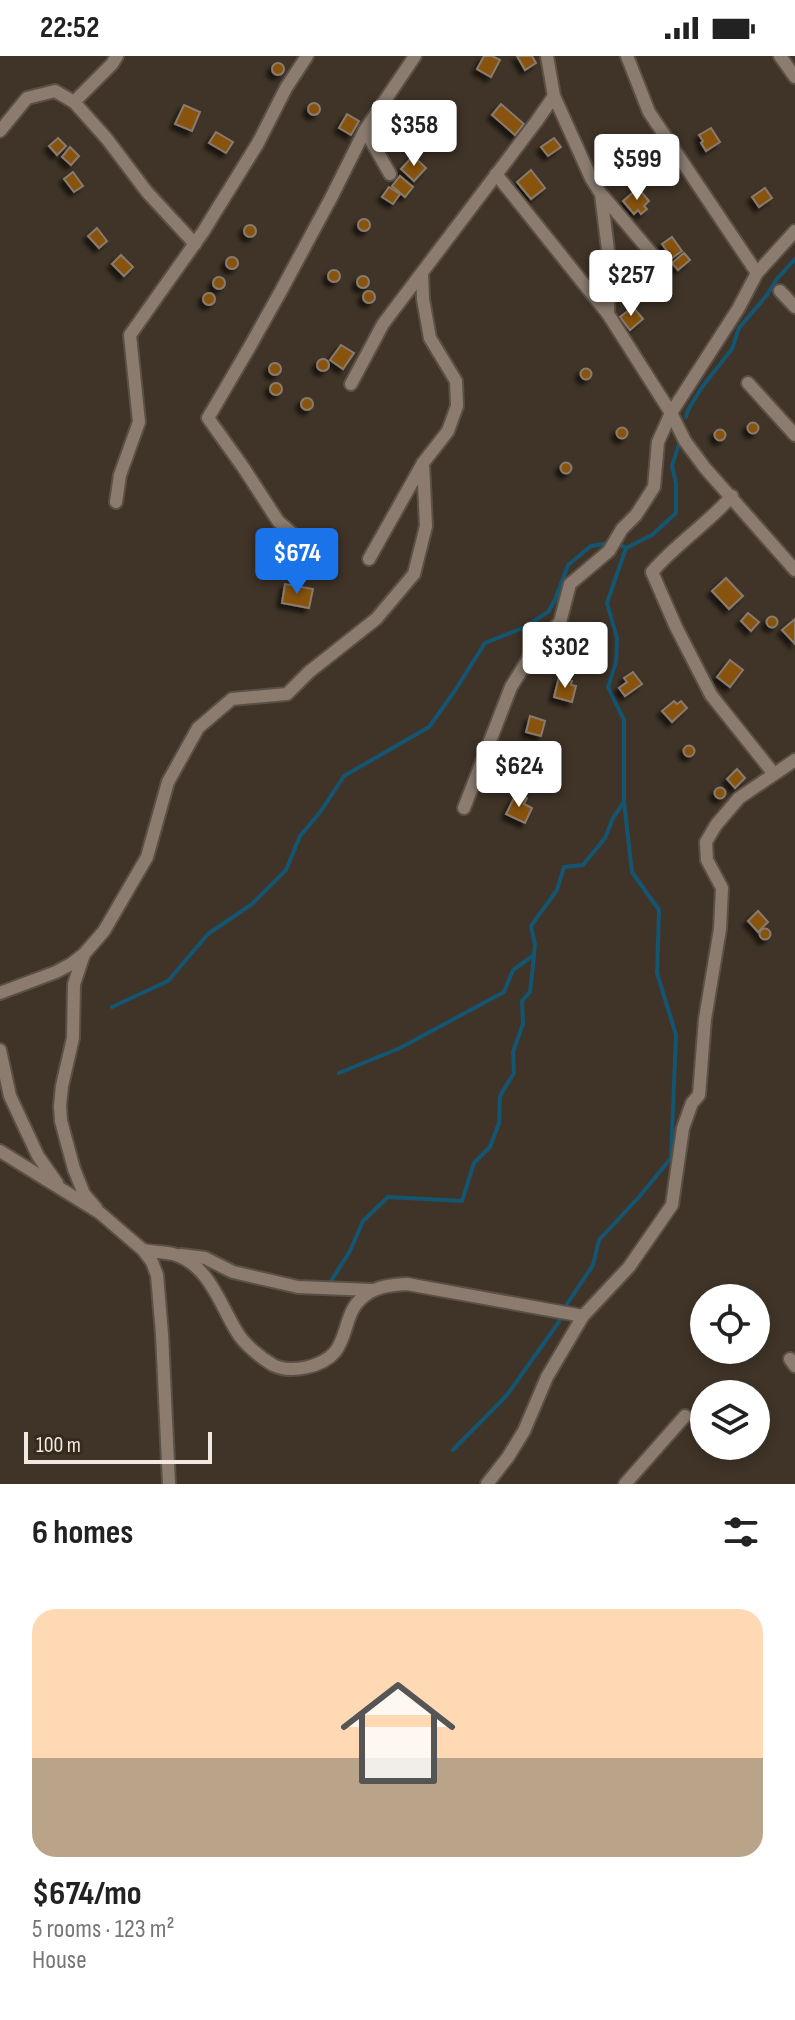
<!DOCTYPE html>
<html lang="en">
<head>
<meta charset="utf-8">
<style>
  body { margin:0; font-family:"Sofia Sans Condensed",sans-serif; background:#f6f6f6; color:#222; height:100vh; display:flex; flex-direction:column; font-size:30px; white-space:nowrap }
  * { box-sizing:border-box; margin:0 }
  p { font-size:26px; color:#767676 }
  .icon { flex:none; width:44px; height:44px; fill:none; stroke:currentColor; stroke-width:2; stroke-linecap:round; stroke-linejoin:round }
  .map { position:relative; height:1428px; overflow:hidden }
  .details { display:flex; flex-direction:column; background:#fff; flex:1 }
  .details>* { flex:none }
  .fabs { position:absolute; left:690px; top:1228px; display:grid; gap:16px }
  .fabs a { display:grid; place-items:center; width:80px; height:80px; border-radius:50%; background:#fff; box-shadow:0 4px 12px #0003; font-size:40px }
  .scale { position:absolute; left:24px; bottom:20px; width:188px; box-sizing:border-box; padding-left:8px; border:4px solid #f0e8e1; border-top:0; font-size:22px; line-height:28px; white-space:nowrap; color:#f0e8e1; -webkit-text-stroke:6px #362a1e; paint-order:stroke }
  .price { position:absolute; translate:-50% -68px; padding:0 18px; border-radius:8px; background:#fff; color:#222; font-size:26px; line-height:52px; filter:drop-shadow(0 2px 4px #0008) }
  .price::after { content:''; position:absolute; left:50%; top:48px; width:24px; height:18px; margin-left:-12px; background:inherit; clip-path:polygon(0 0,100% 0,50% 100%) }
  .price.active { background:#1a73e8; color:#fff }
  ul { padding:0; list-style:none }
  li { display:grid; align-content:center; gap:16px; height:424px; padding:0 32px }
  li+li { border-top:2px solid #e0e0e0 }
  li span { display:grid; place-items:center; height:248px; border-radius:24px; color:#555 }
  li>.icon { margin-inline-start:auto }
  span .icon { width:144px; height:144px; fill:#fffc; stroke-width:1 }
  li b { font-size:34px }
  h2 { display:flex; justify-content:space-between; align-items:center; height:96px; padding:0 32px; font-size:34px }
  .status { display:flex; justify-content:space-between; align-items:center; height:56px; padding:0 40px; background:#fff; direction:ltr }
  .status svg { height:22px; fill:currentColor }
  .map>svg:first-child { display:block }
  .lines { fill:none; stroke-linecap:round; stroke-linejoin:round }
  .stream { stroke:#145571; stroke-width:4 }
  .building { fill:#885310; stroke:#897b6e; stroke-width:2; filter:url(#shadow) }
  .minor-casing { stroke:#5b5046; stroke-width:16 }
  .minor { stroke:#8b7c6f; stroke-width:12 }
</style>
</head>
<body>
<div class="status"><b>22:52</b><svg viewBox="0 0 49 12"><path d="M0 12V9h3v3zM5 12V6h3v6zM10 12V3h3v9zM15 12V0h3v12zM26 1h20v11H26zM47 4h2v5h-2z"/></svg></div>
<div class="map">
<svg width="795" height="1428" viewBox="0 0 795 1428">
  <defs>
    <filter id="shadow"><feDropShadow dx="-4.5" dy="4.5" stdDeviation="2" flood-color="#0009"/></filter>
  </defs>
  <rect width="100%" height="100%" fill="#403428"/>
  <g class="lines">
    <!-- stream -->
    <g class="stream">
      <path d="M686 361 688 354 702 331 732 293 739 272 767 239 777 223 795 203"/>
      <path d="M618 488 626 492 652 479 676 457V427L672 410 679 388"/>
      <path d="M112 951 168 925 208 878 252 848 286 814 300 780 321 755 344 720 429 671 454 636 485 587 525 571 548 556 555 544 568 509 591 490 610 487"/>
      <path d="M339 1017 400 992 504 936 513 914 534 899"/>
      <path d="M331 1225 350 1195 363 1165 388 1141 462 1145 474 1107 490 1091 499 1067 500 1040 514 1017 513 996 523 968 522 945 530 936 533 910 535 889 531 870 557 834 564 811 583 809 605 782 613 762 624 746V664L608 631 616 606 617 582 607 547 626 492"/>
      <path d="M567 1248 593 1209 599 1184 639 1141 671 1102 676 979 657 917 659 854 632 816 624 746"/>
      <path d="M453 1394 507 1339 561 1263"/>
    </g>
  </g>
  <!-- building -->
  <g class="building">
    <path d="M484 0H492L500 4 491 21 477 13Z"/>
    <path d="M517 0H532L536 7 525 14Z"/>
    <circle cx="278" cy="13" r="6"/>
    <circle cx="314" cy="53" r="6"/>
    <path d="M501 48 524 68 515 79 492 59Z"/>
    <path d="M184 49 200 56 192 75 175 68Z"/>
    <path d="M347 58 359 65 351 79 339 72Z"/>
    <path d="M711 72 720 86 706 95 701 87 703 85 699 79Z"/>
    <path d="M216 76 233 86 226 97 209 87Z"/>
    <path d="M58 82 66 90 57 99 49 90Z"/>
    <path d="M554 82 561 91 548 100 541 91Z"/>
    <path d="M70 91 79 100 71 109 62 101Z"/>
    <path d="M413 100 426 112 414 125 401 113Z"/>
    <path d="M531 114 545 132 531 143 517 126Z"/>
    <path d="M73 116 83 130 74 136 64 123Z"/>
    <path d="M400 120 413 131 405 141 392 130Z"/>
    <path d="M389 131 400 138 393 148 382 141Z"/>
    <path d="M638 132 649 145 644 150 647 153 641 158 638 154 634 158 623 145Z"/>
    <path d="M765 132 772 142 759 151 752 141Z"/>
    <circle cx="364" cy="169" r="6"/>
    <circle cx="250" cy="175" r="6"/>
    <path d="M97 172 107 185 99 192 88 180Z"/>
    <path d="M672 181 682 195 672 202 662 188Z"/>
    <path d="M684 197 690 204 678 214 672 207Z"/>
    <path d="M121 199 133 211 124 220 112 208Z"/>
    <circle cx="232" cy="207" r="6"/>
    <circle cx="334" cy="220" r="6"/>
    <circle cx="363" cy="226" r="6"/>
    <circle cx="219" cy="227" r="6"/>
    <circle cx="369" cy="241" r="6"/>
    <circle cx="209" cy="243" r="6"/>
    <path d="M633 251 643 263 630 274 620 261Z"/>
    <path d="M341 289 354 297 343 313 330 304Z"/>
    <circle cx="323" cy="309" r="6"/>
    <circle cx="275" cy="313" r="6"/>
    <circle cx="586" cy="318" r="5.5"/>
    <circle cx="276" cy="333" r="6"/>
    <circle cx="307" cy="348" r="6"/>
    <circle cx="753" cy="372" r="5.5"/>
    <circle cx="622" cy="377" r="5.5"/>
    <circle cx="720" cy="379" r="5.5"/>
    <circle cx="566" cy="412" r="5.5"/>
    <path d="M726 522 743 540 729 553 712 535Z"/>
    <path d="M285 528 313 533 309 552 282 547Z"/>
    <path d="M748 557 759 566 751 575 741 565Z"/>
    <circle cx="772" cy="566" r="5.5"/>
    <path d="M795 563V588L782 574Z"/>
    <path d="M730 604 743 614 730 631 717 621Z"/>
    <path d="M633 616 642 628 625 640 619 632 627 626 624 622Z"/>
    <path d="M559 621 572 625 571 629 576 630 572 646 554 641Z"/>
    <path d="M674 645 677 648 681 645 687 652 672 666 662 655Z"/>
    <path d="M530 660 545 665 541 680 526 676Z"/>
    <circle cx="689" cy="695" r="5.5"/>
    <path d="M737 713 745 722 735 732 727 723Z"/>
    <circle cx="720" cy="737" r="5.5"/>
    <path d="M521 738 527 742 524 748 532 752 525 767 506 758 514 742 518 744Z"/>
    <path d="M758 855 768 866 758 876 748 865Z"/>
    <circle cx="765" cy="878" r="5.5"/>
  </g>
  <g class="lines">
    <defs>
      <g id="minor">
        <path d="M117 0 112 8 74 46 107 83 147 136 195 188"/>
        <path d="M547 0 554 40 591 122 601 138 609 202 608 258"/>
        <path d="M627 0 649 56 757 217"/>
        <path d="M780 0 795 21"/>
        <path d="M365 74 390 118"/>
        <path d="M0 75 27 42 55 35 74 46"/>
        <path d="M496 118 608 258 671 357 685 385 705 412 795 514"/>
        <path d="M603 140 664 212"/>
        <path d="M780 235 795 251"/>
        <path d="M748 327 795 379"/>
        <path d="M351 328 383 268 536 66 554 40"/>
        <path d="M732 440C707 468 676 488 652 516L676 571 711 639 774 718"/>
        <path d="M116 446 120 419 139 366 130 279 203 176 258 87 286 32 307 0"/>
        <path d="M314 497 278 465 243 411 208 362 249 292 282 233 331 142 365 74 415 0"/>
        <path d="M369 503 423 407 448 375 457 350 456 325 430 282 423 243 422 217"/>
        <path d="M464 752 511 631 535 592 560 566 570 528 609 495 622 473 636 459 654 431 658 386 671 357 738 253 757 217 795 175"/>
        <path d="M84 898 74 928 73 982 62 1030 60 1050 61 1065 74 1113 84 1138 96 1152"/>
        <path d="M0 937 56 916 71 908 84 898 104 875 147 801 168 726 198 672 232 643 287 638 309 616 376 563 414 518 426 470 423 407"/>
        <path d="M0 994 10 1040 38 1100 57 1127"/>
        <path d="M0 1095 100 1157 143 1194 152 1206 157 1219 162 1278 169 1428"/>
        <path d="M143 1194C153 1196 164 1196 173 1198 209 1208 220 1249 237 1276 244 1288 261 1302 273 1309 291 1318 322 1311 335 1296 348 1280 345 1256 362 1242 375 1230 391 1229 407 1228L583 1260"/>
        <path d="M181 1199 205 1202 233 1216 298 1231 372 1234"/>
        <path d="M790 1303 795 1310"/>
        <path d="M487 1428 508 1401 524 1375 547 1321 583 1260 629 1211 672 1149 683 1072 692 1047 699 1039 705 963 720 873 722 832 707 804 706 786 716 769 739 742 795 704"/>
        <path d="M625 1428 685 1360"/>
      </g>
    </defs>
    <!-- minor casing -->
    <use href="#minor" class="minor-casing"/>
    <!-- minor -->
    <use href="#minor" class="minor"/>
  </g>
</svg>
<div class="fabs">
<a><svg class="icon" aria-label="locate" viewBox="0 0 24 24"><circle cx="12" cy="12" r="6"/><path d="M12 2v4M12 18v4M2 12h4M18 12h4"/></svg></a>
<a><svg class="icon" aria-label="layers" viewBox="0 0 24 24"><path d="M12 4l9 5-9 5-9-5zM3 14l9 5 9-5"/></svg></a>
</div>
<div class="scale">100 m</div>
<b class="price" style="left:414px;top:112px">$358</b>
<b class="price" style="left:637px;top:146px">$599</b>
<b class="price" style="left:631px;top:262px">$257</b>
<b class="price active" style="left:297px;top:540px">$674</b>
<b class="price" style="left:565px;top:634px">$302</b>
<b class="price" style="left:519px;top:753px">$624</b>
</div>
<section class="details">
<h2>6 homes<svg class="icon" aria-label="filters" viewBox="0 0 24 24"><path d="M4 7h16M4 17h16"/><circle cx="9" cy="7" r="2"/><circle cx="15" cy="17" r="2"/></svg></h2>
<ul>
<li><span style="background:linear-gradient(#ffd9b3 60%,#b9a48a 0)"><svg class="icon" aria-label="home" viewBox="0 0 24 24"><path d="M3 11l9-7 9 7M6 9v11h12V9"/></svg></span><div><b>$674/mo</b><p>5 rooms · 123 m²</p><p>House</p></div></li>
</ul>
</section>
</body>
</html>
